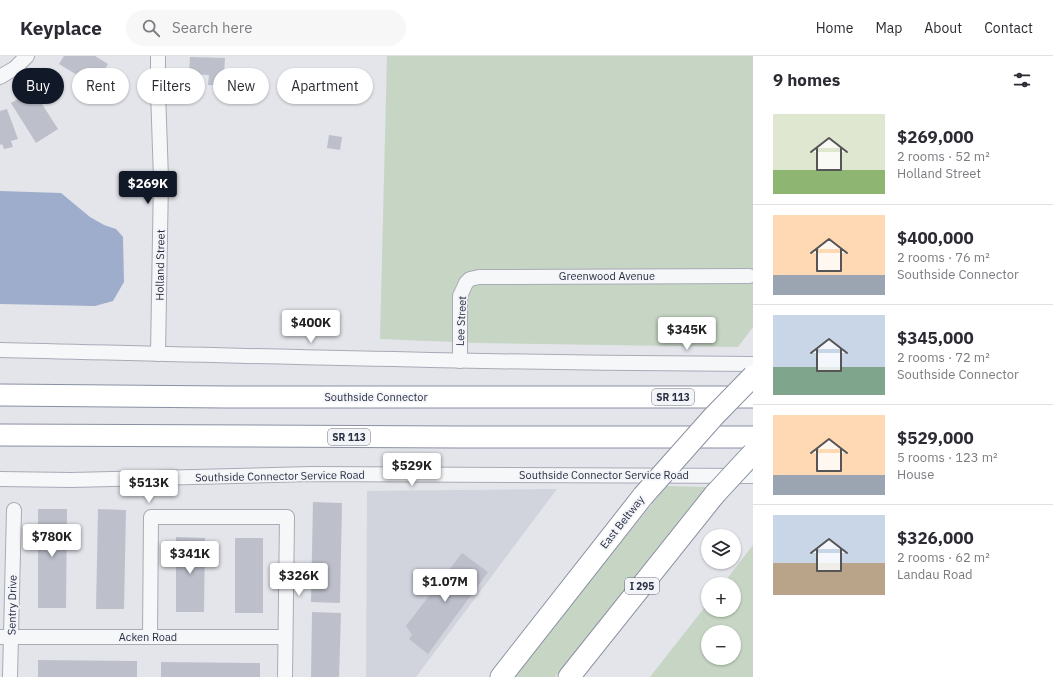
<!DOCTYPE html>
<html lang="en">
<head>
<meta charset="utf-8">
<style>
  body { margin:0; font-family:"IBM Plex Sans",sans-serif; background:#f7f7f7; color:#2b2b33; height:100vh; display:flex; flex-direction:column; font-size:15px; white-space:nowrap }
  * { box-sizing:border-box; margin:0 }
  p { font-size:13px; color:#7c7c81 }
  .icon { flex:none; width:22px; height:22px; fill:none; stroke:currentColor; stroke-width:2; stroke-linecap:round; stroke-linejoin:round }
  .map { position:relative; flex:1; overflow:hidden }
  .sheet { display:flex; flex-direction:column; background:#fff; width:300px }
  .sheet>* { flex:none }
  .hud { position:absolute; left:12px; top:12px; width:380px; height:36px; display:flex; gap:8px }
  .fabs { position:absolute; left:701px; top:473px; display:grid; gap:8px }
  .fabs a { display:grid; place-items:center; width:40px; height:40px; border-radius:50%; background:#fff; box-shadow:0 1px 3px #0004; font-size:20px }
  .price { position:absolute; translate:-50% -34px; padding:0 9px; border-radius:4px; background:#fff; color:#222; font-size:13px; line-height:26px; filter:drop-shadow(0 1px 2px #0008) }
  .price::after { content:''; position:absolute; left:50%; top:24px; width:12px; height:9px; margin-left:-6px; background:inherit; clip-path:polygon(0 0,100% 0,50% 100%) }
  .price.on { background:#111827; color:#fff }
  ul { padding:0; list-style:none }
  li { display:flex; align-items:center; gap:12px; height:100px; padding:0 20px }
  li+li { border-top:1px solid #e1e1e2 }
  li span { display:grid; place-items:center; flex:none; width:112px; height:80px; border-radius:0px; color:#555 }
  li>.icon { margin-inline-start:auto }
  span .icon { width:48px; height:48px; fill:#fffc; stroke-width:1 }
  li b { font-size:17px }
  h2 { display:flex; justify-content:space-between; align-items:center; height:48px; padding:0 20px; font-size:17px }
  .tag { padding:0 14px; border-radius:18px; background:#fff; box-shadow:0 1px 3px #0004; font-size:14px; line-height:36px }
  .tag.on { background:#111827; color:#fff }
  header { display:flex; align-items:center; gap:24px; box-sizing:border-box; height:56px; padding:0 20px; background:#fff; border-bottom:1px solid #e1e1e2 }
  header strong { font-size:19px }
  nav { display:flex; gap:22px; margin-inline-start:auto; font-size:14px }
  .search { width:280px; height:36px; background:#f7f7f7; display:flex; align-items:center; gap:10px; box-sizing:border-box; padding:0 14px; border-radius:22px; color:#7c7c81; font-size:15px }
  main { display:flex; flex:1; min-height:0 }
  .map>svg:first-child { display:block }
  .built { fill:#d1d4dd }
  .green { fill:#c6d5c4; fill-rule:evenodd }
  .water { fill:#9eadcb }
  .building { fill:#bdc0cb }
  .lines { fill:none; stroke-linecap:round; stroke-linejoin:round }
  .minor-casing { stroke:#a8abb6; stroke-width:16 }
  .highway-casing { stroke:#8a90a2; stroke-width:23 }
  .minor { stroke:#f6f7f9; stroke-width:14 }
  .highway { stroke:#fff; stroke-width:21 }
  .highway-bridge-casing { stroke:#8a90a2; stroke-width:23; stroke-linecap:butt }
  .highway-bridge { stroke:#fff; stroke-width:21 }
  .labels { text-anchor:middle; stroke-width:3.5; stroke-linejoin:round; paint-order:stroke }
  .shield { fill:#f3f4f8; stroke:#666b7a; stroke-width:1 }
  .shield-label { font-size:10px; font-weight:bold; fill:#2a3044 }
  .street-label { font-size:11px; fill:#2a3044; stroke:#f3f4f8 }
</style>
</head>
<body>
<header>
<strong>Keyplace</strong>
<div class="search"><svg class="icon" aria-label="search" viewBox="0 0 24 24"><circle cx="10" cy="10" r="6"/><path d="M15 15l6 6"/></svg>Search here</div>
<nav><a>Home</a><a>Map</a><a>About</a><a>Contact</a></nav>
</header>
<main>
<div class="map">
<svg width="753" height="621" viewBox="0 0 753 621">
  <rect width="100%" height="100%" fill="#e3e5eb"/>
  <!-- built -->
  <path class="built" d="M557 433 416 621H366L367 435Z"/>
  <!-- green -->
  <g class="green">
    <path d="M387 0H753V271L738 291 479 287 380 283Z"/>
    <path d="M667 430 706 431 555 621H513L562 558Z"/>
    <path d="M753 489V621H650L708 547V554H734V528H723ZM708 576H734V602H708Z"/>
  </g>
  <!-- water -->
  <path class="water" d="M0 135 61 137 90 161 104 169 116 173 123 181 124 226 113 245 95 250 0 248Z"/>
  <!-- building -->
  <g class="building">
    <path d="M64 0H95L108 8 95 30 59 8Z"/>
    <path d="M190 1 225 2 224 20H217V29H208L209 19 189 18Z"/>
    <path d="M33 34 58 73 36 87 11 47Z"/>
    <path d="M7 53 18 83 11 85 13 91 4 93 2 88 0 89V55Z"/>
    <path d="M329 79 342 81 340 94 327 92Z"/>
    <path d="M313 446 342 447 340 547 311 546Z"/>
    <path d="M38 453H67L66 552H38Z"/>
    <path d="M98 453 126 454 124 553H96Z"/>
    <path d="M176 481 205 482 204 556H176Z"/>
    <rect x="235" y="482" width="28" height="75"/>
    <path d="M462 497 488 516 428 598 409 583 412 579 406 570Z"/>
    <path d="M312 556 341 557 339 621H311Z"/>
    <path d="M38 604 137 605V621H38Z"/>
    <path d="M161 606 260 607V621H161Z"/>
  </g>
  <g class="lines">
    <defs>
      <g id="minor">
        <path d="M158 0V35L161 123 158 298"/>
        <path d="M0 21 15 12 27 0"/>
        <path d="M0 294C251 300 502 307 753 308"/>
        <path d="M460 305V240L466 227 470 223 479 221 749 220"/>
        <path d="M0 423 71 424 312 418 753 420"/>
        <path d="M0 581H285"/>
        <path d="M150 581 151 461H287L285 621"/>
        <path d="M10 621 14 454"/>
      </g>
      <g id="highway">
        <path d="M0 339 226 341H753"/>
        <path d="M0 379 458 381H753"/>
        <path d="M501 621 643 440"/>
        <path d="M569 621 715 438"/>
      </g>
    </defs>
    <!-- minor casing -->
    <use href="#minor" class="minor-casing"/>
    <!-- highway casing -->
    <use href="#highway" class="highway-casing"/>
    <!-- minor -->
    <use href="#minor" class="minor"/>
    <!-- highway -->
    <use href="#highway" class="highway"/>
    <defs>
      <g id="highway-bridge">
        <path d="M715 438 753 397"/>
        <path d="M643 440 714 360 753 320"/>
      </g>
    </defs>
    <!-- highway-bridge casing -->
    <use href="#highway-bridge" class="highway-bridge-casing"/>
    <!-- highway-bridge -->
    <use href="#highway-bridge" class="highway-bridge"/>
  </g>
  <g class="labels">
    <!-- shield labels -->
    <g class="shield">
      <rect x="652" y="333" width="42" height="16" rx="3"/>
      <rect x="328" y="373" width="42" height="16" rx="3"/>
      <rect x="625" y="522" width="34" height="16" rx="3"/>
    </g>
    <g class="shield-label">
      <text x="673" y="345">SR 113</text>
      <text x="349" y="385">SR 113</text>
      <text x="642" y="534">I 295</text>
    </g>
    <!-- street labels -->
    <g class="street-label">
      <text transform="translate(160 209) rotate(-89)" y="4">Holland Street</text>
      <text x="607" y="224">Greenwood Avenue</text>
      <text transform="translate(461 265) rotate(-87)" y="4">Lee Street</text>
      <text x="376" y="345">Southside Connector</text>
      <text x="604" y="423">Southside Connector Service Road</text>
      <text transform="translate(280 420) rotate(-1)" y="4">Southside Connector Service Road</text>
      <text transform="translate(622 466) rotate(-52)" y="4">East Beltway</text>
      <text transform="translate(12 549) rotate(-89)" y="4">Sentry Drive</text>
      <text x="148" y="585">Acken Road</text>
    </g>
  </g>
</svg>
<div class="fabs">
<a><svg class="icon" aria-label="layers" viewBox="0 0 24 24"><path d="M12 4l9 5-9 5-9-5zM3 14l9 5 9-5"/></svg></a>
<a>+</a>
<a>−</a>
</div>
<b class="price on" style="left:148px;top:149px">$269K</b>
<b class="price" style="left:311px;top:288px">$400K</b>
<b class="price" style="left:687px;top:295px">$345K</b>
<b class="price" style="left:412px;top:431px">$529K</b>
<b class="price" style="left:149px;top:448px">$513K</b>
<b class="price" style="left:52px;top:502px">$780K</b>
<b class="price" style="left:190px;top:519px">$341K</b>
<b class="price" style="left:299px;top:541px">$326K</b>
<b class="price" style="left:445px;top:547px">$1.07M</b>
<div class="hud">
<a class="tag on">Buy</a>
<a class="tag">Rent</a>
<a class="tag">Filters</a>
<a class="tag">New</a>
<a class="tag">Apartment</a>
</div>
</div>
<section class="sheet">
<h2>9 homes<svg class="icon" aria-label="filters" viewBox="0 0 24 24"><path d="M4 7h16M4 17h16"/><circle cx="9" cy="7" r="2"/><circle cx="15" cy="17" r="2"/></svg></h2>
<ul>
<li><span style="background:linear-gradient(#dfe7d0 70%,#8fb573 0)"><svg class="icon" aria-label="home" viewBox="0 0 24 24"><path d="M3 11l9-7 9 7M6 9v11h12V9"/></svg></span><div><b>$269,000</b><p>2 rooms · 52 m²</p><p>Holland Street</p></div></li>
<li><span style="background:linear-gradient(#ffd9b3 75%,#9aa5b1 0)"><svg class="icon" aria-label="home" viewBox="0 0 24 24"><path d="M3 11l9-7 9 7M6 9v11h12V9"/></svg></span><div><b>$400,000</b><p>2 rooms · 76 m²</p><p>Southside Connector</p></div></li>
<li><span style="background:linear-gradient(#c9d6e8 65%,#7fa58c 0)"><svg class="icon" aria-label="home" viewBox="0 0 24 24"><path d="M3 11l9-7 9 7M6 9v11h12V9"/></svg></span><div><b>$345,000</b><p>2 rooms · 72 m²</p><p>Southside Connector</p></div></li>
<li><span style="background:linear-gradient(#ffd9b3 75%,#9aa5b1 0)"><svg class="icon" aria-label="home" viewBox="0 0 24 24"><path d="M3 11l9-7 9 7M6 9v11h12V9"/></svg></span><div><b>$529,000</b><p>5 rooms · 123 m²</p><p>House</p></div></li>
<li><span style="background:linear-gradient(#c9d6e8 60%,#b9a48a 0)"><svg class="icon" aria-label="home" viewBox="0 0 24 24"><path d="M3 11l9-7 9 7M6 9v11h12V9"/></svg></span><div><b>$326,000</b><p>2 rooms · 62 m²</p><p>Landau Road</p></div></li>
</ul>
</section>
</main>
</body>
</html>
